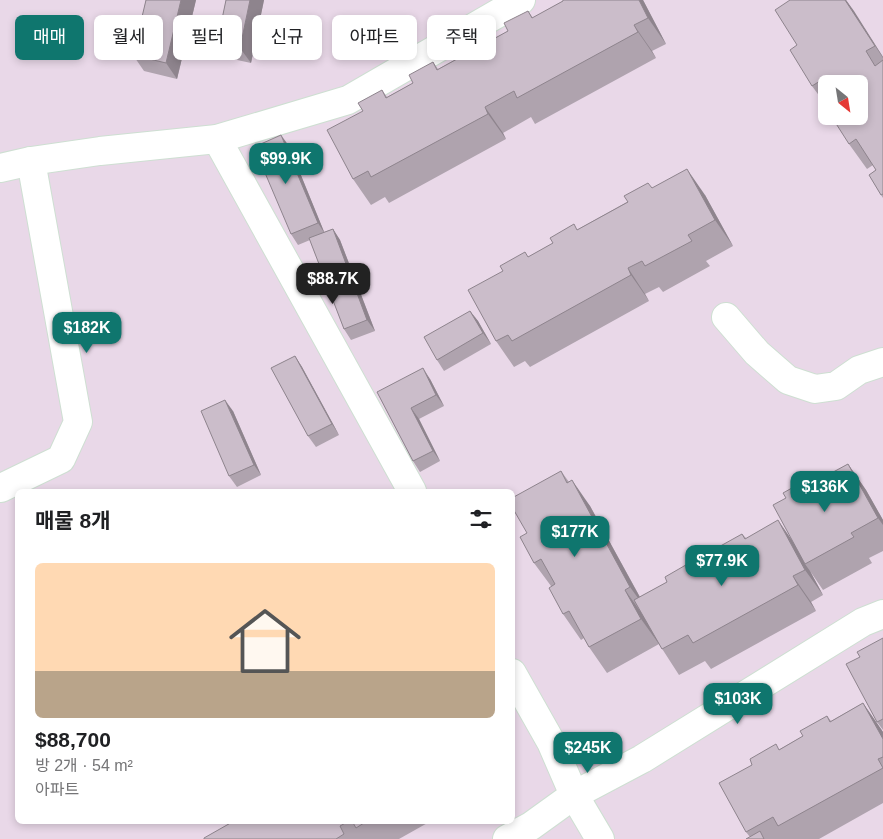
<!DOCTYPE html>
<html lang="ko">
<head>
<meta charset="utf-8">
<style>
  body { margin:0; font-family:Helvetica,"Noto Sans KR",sans-serif; background:#f2f2f2; color:#202124; height:100vh; display:flex; flex-direction:column; font-size:19px; white-space:nowrap }
  * { box-sizing:border-box; margin:0 }
  p { font-size:16px; color:#757577 }
  .icon { flex:none; width:28px; height:28px; fill:none; stroke:currentColor; stroke-width:2; stroke-linecap:round; stroke-linejoin:round }
  .map { position:relative; flex:1; overflow:hidden }
  .side { position:absolute; left:15px; top:489px; width:500px; height:335px; display:flex; flex-direction:column; background:#fff; border-radius:8px; box-shadow:0 2px 8px #0003 }
  .side>* { flex:none }
  .hud { position:absolute; left:15px; top:15px; width:500px; height:45px; display:flex; gap:10px }
  .needle { width:32px; rotate:150deg }
  .controls { position:absolute; left:818px; top:75px; display:grid; gap:10px }
  .controls a { display:grid; place-items:center; width:50px; height:50px; border-radius:8px; background:#fff; box-shadow:0 2px 8px #0003; font-size:25px }
  .price { position:absolute; translate:-50% -42px; padding:0 11px; border-radius:10px; background:#0f766e; color:#fff; font-size:16px; line-height:32px; filter:drop-shadow(0 1px 2px #0008) }
  .price::after { content:''; position:absolute; left:50%; top:30px; width:15px; height:11px; margin-left:-8px; background:inherit; clip-path:polygon(0 0,100% 0,50% 100%) }
  .price.current { background:#222; color:#fff }
  ul { padding:0; list-style:none }
  li { display:grid; align-content:center; gap:10px; height:265px; padding:0 20px }
  li span { display:grid; place-items:center; height:155px; border-radius:8px; color:#555 }
  li>.icon { margin-inline-start:auto }
  span .icon { width:90px; height:90px; fill:#fffc; stroke-width:1 }
  li b { font-size:21px }
  h2 { display:flex; justify-content:space-between; align-items:center; height:60px; padding:0 20px; font-size:21px }
  .chip { padding:0 18px; border-radius:8px; background:#fff; box-shadow:0 2px 8px #0003; font-size:18px; line-height:45px }
  .chip.current { background:#0f766e; color:#fff }
  .map>svg:first-child { display:block }
  .lines { fill:none; stroke-linecap:round; stroke-linejoin:round }
  .minor-casing { stroke:#cedfd2; stroke-width:30 }
  .minor { stroke:#fff; stroke-width:28 }
  .wall { fill:#afa3ae }
  .shaded-wall { fill:#8e848d }
  .building { fill:#cbbdca; stroke:#8e848d }
</style>
</head>
<body>
<div class="map">
<svg width="883" height="839" viewBox="0 0 883 839">
  <rect width="100%" height="100%" fill="#e9d8e8"/>
  <g class="lines">
    <defs>
      <g id="minor">
        <path d="M217 139 412 491"/>
        <path d="M0 168 31 161 100 151 217 139 348 100 521 0"/>
        <path d="M726 317 757 353 788 380 815 389 836 386 859 370 883 362"/>
        <path d="M1 488 61 459 78 422 31 161"/>
        <path d="M507 839 531 826 574 795 551 742 512 673"/>
        <path d="M600 839 574 795 642 759 863 622 883 614"/>
      </g>
    </defs>
    <!-- minor casing -->
    <use href="#minor" class="minor-casing"/>
    <!-- minor -->
    <use href="#minor" class="minor"/>
  </g>
  <!-- wall -->
  <g class="wall">
    <path d="M146 0H196L177 79 144 71 133 55Z"/>
    <path d="M226 0H264L251 63 228 58 217 43Z"/>
    <path d="M563 0H643L666 44 652 51 656 58 535 124 531 117 503 133 506 139 389 203 385 197 371 205 353 179 363 111 382 90 387 97 413 83 433 62 438 69 508 31 528 11 533 18 563 1Z"/>
    <path d="M790 0H846L883 57V198L869 175 876 170 873 165 867 169 849 144 843 118 826 84V105L812 86 797 45Z"/>
    <path d="M289 146 324 232 333 229 340 240 375 331 351 340 344 329 310 240 298 245 291 234Z"/>
    <path d="M652 188 705 195 733 246 706 261 710 266 663 292 659 287 645 294 649 301 530 367 525 361 514 367 496 341 503 271Z"/>
    <path d="M470 311 478 321 491 344 444 371 437 360Z"/>
    <path d="M295 356 302 367 339 435 316 447 308 436Z"/>
    <path d="M430 379 444 406 419 419 440 461 420 472 413 461 377 392Z"/>
    <path d="M233 411 261 475 237 487 229 476Z"/>
    <path d="M848 464 866 490 883 520V551L869 558 872 563 823 590 810 571 823 595 811 602 816 611 711 669 705 661 679 675 659 644 607 673 589 647 584 638 581 640 563 614 551 586 534 563 527 533 561 471 569 482 590 506 640 597 718 554 742 534 746 538 791 539 812 484Z"/>
    <path d="M883 639V730L877 722 860 657Z"/>
    <path d="M863 703 883 732V803L819 839H746L750 837 746 832 780 749 803 736 827 716 831 721Z"/>
    <path d="M234 821H431L399 839H204Z"/>
  </g>
  <!-- shaded-wall -->
  <g class="shaded-wall">
    <path d="M181 0H196L177 79 166 63Z"/>
    <path d="M250 0H264L251 63 240 48Z"/>
    <path d="M639 0H643L666 44 648 18Z"/>
    <path d="M845 0H846L854 11 883 57V58Z"/>
    <path d="M634 25 652 51 656 58 638 32Z"/>
    <path d="M485 107 503 133 506 139 488 114Z"/>
    <path d="M281 135 289 146 325 234 318 223Z"/>
    <path d="M687 169 705 195 733 246 715 220Z"/>
    <path d="M333 229 340 240 375 331 367 320Z"/>
    <path d="M628 268 645 294 649 301 631 275Z"/>
    <path d="M470 311 478 321 491 344 483 333Z"/>
    <path d="M295 356 302 367 339 435 332 424Z"/>
    <path d="M423 368 430 379 444 406 436 395Z"/>
    <path d="M225 400 233 411 261 475 254 465Z"/>
    <path d="M411 408 419 419 440 461 433 451Z"/>
    <path d="M848 464 866 490 883 520V525L878 518Z"/>
    <path d="M572 480 590 506 648 612 630 587Z"/>
    <path d="M778 520 796 546 805 564 810 571 823 595 805 570Z"/>
    <path d="M793 576 811 602 816 611 798 585Z"/>
    <path d="M625 590 643 615 659 644 641 619Z"/>
    <path d="M863 703 881 729 883 732V739Z"/>
  </g>
  <!-- building -->
  <g class="building">
    <path d="M146 0H181L166 63 133 55Z"/>
    <path d="M226 0H250L240 48 217 43Z"/>
    <path d="M563 0H639L648 18 634 25 638 32 517 98 514 91 485 107 488 114 371 177 368 171 353 179 327 130 363 111 358 103 382 90 386 98 413 83 409 75 433 62 437 70 508 31 504 23 528 11 532 18 563 1Z"/>
    <path d="M790 0H845L875 46 866 51 875 66 883 60V194L881 195 869 175 876 170 856 139 849 144 835 122 843 118 842 116H859V84H826V91L820 81 812 86 790 50 797 45 775 10Z"/>
    <path d="M281 135 318 223 291 234 254 147Z"/>
    <path d="M687 169 715 220 688 235 692 241 645 266 642 261 628 268 631 275 512 341 508 335 496 341 468 290 503 271 500 266 525 252 528 257 553 243 550 238 574 224 577 230 628 202 624 196 648 183 652 188Z"/>
    <path d="M333 229 367 320 344 329 309 238Z"/>
    <path d="M470 311 483 333 437 360 424 337Z"/>
    <path d="M295 356 332 424 308 436 271 368Z"/>
    <path d="M423 368 436 395 411 408 433 451 413 461 377 392Z"/>
    <path d="M225 400 254 465 229 476 201 411Z"/>
    <path d="M848 464 878 518 851 533 854 537 805 564 773 505 786 498 783 493 808 479 811 484Z"/>
    <path d="M561 471 567 483 572 480 630 587 625 590 641 619 589 647 569 611 563 614 549 588 555 584 541 559 534 563 520 537 527 533 512 507V498Z"/>
    <path d="M778 520 805 570 793 576 798 585 693 643 688 635 662 649 634 600 667 582 665 577 691 562 694 567 718 554 715 549 742 534 745 539Z"/>
    <path d="M883 638V719L877 722 846 664 860 657 857 652Z"/>
    <path d="M863 703 883 739V757L878 759 883 768 778 826 773 817 746 832 719 783 752 765 750 759 776 744 779 750 803 736 800 731 827 716 830 722Z"/>
    <path d="M234 821H349L340 826 344 834 336 839H204V838Z"/>
    <path d="M352 821H367L356 828Z"/>
    <path d="M760 831 764 839H746Z"/>
  </g>
</svg>
<div class="controls">
<a><svg class="needle" viewBox="-14 -14 28 28"><path d="M0-13l5 13h-10z" fill="#e53935"/><path d="M0 13l5-13h-10z" fill="#757577"/></svg></a>
</div>
<b class="price" style="left:286px;top:185px">$99.9K</b>
<b class="price current" style="left:333px;top:305px">$88.7K</b>
<b class="price" style="left:87px;top:354px">$182K</b>
<b class="price" style="left:825px;top:513px">$136K</b>
<b class="price" style="left:575px;top:558px">$177K</b>
<b class="price" style="left:722px;top:587px">$77.9K</b>
<b class="price" style="left:738px;top:725px">$103K</b>
<b class="price" style="left:588px;top:774px">$245K</b>
<div class="hud">
<a class="chip current">매매</a>
<a class="chip">월세</a>
<a class="chip">필터</a>
<a class="chip">신규</a>
<a class="chip">아파트</a>
<a class="chip">주택</a>
</div>
<section class="side">
<h2>매물 8개<svg class="icon" aria-label="filters" viewBox="0 0 24 24"><path d="M4 7h16M4 17h16"/><circle cx="9" cy="7" r="2"/><circle cx="15" cy="17" r="2"/></svg></h2>
<ul>
<li><span style="background:linear-gradient(#ffd9b3 70%,#b9a48a 0)"><svg class="icon" aria-label="home" viewBox="0 0 24 24"><path d="M3 11l9-7 9 7M6 9v11h12V9"/></svg></span><div><b>$88,700</b><p>방 2개 · 54 m²</p><p>아파트</p></div></li>
</ul>
</section>
</div>
</body>
</html>
